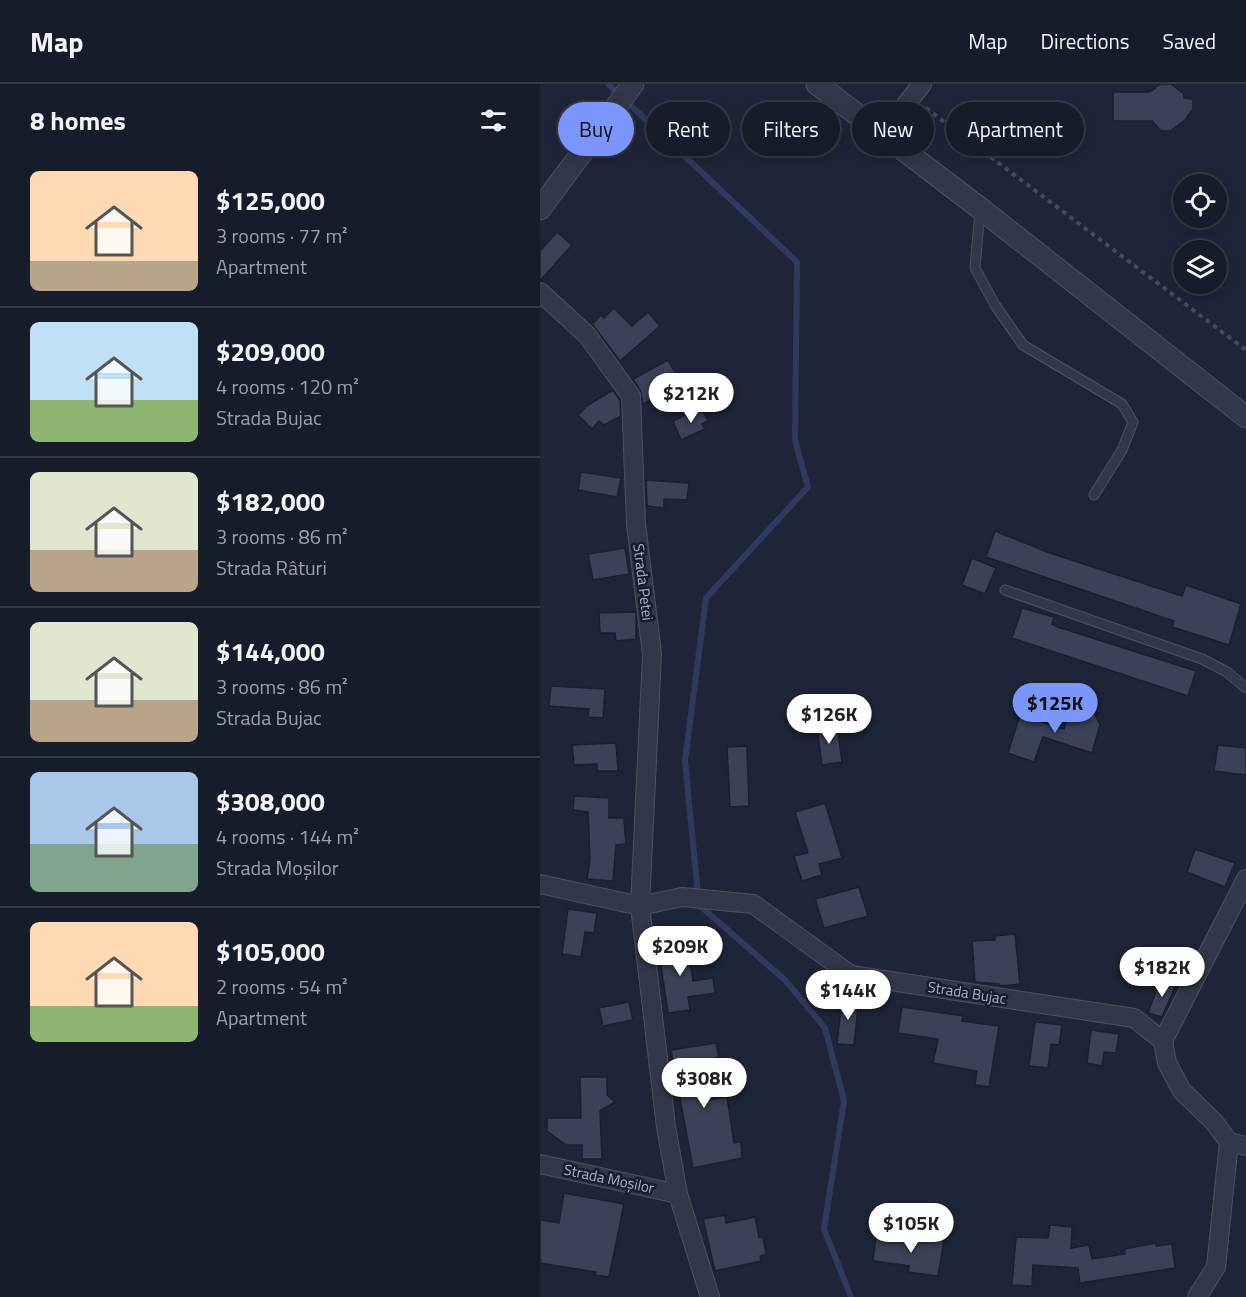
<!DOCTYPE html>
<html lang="en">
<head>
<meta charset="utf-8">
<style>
  body { margin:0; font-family:"Titillium Web",sans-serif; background:#242936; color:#f1f3f6; height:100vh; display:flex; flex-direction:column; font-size:22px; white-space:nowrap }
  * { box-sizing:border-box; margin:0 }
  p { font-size:20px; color:#9ea1a8 }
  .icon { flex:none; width:33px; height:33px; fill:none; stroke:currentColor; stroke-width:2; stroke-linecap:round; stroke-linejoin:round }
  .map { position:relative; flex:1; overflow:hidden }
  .panel { display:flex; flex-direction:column; background:#171c2a; width:540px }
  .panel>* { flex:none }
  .banner { position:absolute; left:18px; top:18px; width:570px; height:54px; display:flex; gap:12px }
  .buttons { position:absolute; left:633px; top:90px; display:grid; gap:12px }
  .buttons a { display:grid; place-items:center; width:54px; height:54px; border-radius:50%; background:#171c2a; box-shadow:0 3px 15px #0003,0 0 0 2px #363a47; font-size:30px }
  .price { position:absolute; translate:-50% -51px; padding:0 14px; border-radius:21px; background:#fff; color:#222; font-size:20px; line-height:39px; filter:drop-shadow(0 2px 3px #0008) }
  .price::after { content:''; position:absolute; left:50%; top:36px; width:18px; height:14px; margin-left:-9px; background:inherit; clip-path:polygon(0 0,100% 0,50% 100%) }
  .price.current { background:#7b95fc; color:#111 }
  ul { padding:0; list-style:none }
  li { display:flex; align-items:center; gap:18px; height:150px; padding:0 30px }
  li+li { border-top:2px solid #363a47 }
  li span { display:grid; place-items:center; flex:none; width:168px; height:120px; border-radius:9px; color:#555 }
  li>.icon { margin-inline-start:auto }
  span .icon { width:72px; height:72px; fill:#fffc; stroke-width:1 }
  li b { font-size:26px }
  h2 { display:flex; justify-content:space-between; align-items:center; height:72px; padding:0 30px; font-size:26px }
  .tag { padding:0 21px; border-radius:27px; background:#171c2a; box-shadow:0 3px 15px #0003,0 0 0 2px #363a47; font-size:21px; line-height:54px }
  .tag.current { background:#7b95fc; color:#111 }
  header { display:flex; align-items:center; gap:36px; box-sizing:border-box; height:84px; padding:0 30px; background:#171c2a; border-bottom:2px solid #363a47 }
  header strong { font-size:28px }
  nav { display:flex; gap:33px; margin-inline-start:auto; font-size:21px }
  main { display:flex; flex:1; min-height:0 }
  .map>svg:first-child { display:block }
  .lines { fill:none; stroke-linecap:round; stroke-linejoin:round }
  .stream { stroke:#303a5e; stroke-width:6 }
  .building { fill:#3b4258; stroke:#1a1f2f; stroke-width:1.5 }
  .service-casing { stroke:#4d5263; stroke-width:11 }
  .minor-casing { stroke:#4d5263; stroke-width:20 }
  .tertiary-casing { stroke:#4d5263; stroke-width:23 }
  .path { stroke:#3f4f57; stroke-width:4; stroke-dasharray:4.5 4.5; stroke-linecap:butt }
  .service { stroke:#333849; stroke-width:9 }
  .minor { stroke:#333849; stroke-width:18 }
  .tertiary { stroke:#333849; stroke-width:21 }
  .labels { text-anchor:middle; stroke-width:5; stroke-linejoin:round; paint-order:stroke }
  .street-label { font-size:15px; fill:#adb2c5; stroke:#181d2d }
</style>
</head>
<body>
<header>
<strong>Map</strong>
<nav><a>Map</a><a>Directions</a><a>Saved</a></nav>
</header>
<main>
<section class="panel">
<h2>8 homes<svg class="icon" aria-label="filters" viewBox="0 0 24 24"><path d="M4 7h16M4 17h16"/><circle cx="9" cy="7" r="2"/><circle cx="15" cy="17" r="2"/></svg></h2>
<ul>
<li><span style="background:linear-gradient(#ffd9b3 75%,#b9a48a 0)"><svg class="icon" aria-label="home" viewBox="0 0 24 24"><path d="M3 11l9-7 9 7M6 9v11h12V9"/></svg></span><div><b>$125,000</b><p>3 rooms · 77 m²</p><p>Apartment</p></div></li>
<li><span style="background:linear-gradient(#bfe0f5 65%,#8fb573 0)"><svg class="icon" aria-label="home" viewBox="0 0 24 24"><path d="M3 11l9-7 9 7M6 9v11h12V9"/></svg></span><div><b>$209,000</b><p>4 rooms · 120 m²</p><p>Strada Bujac</p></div></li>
<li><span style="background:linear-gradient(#dfe7d0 65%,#b9a48a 0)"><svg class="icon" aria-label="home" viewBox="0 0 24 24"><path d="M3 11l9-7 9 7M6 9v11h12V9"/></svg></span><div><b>$182,000</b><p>3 rooms · 86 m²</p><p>Strada Râturi</p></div></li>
<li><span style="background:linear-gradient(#dfe7d0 65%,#b9a48a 0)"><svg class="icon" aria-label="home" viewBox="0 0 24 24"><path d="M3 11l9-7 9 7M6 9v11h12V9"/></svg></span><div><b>$144,000</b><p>3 rooms · 86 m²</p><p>Strada Bujac</p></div></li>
<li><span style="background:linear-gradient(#a9c7e8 60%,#7fa58c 0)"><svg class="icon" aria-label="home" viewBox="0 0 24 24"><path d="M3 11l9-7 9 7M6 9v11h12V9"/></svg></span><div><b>$308,000</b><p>4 rooms · 144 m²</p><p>Strada Moșilor</p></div></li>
<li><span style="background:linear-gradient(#ffd9b3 70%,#8fb573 0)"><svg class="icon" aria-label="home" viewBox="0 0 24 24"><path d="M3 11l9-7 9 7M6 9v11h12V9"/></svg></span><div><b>$105,000</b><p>2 rooms · 54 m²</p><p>Apartment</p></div></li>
</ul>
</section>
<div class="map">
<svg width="706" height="1213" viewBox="0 0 706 1213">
  <rect width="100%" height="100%" fill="#1f2538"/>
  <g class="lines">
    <!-- stream -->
    <path class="stream" d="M68 0 257 178 255 356 268 403 166 514 145 677 159 821 245 896 285 944 304 1017 284 1145 311 1213"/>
  </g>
  <!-- building -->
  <g class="building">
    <path d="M620 0H631L644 10V14L653 15V25L645 36 630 47H621L612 37H573V8H610Z"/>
    <path d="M17 148 32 161 0 197V167Z"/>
    <path d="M74 224 92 242 108 228 120 242 80 277 52 240 61 231 64 234Z"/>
    <path d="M128 276 141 299 103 320 100 306 93 295Z"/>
    <path d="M73 306 80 316 81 332 64 341 59 337 52 345 38 331 48 321Z"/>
    <path d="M161 323 168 337 162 340 165 345 141 356 133 337Z"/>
    <path d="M41 388 81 394 77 413 38 406Z"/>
    <path d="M106 396 149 399 147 416 124 415V424L107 422Z"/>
    <path d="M455 447 510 469 642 512 646 501 701 520 689 561 632 543 634 537 446 473Z"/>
    <path d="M85 464 89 490 53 496 48 470Z"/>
    <path d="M432 474 456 484 445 510 422 501Z"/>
    <path d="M482 524 514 533 512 540 518 543 656 587 648 612 472 554Z"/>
    <path d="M96 528V555L76 557 75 549H60L59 529Z"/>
    <path d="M11 602 65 605 63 634 48 633 49 625 9 622Z"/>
    <path d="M545 625 554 628 560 641 552 669 503 653 494 678 468 669 480 631 524 645 528 631 531 632 532 629 538 631Z"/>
    <path d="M297 641 302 678 282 681 277 643Z"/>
    <path d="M76 659 78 687H57V680L34 681 32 661Z"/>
    <path d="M678 661 706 664V691L674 687Z"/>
    <path d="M207 662 209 722 190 723 187 663Z"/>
    <path d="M34 712 69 714V734H84L86 760 76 761 73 797 47 795 50 776 48 728 33 726Z"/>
    <path d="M285 719 302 774 279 780 282 791 262 797 254 772 268 769 255 728Z"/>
    <path d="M655 765 695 779 685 803 647 788Z"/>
    <path d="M319 803 328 832 284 844 275 815Z"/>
    <path d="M28 825 57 829 54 849 45 848 41 873 22 870Z"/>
    <path d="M475 850 480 900 460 902 459 900 435 898 432 857 455 856V852Z"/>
    <path d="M147 856 153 897 173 894 175 909 148 913 150 926 128 929 118 860Z"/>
    <path d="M620 896 636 901 622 933 608 929Z"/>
    <path d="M302 913 319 914 314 961 297 960Z"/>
    <path d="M89 918 93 936 63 942 59 924Z"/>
    <path d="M362 923 423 932 422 937 459 942 449 1003 435 1001 437 987 393 979 398 955 358 949Z"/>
    <path d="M495 938 522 941 519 961 511 960 508 984 489 982Z"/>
    <path d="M551 946 579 950 576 969 564 968 562 982 547 979Z"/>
    <path d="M176 959 179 973 174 974 176 984 156 989 160 1017 187 1013 194 1059 201 1058 202 1074 153 1084 131 966Z"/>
    <path d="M40 993H67V1011L75 1018 60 1027 62 1075H42V1061H26L7 1047V1034H41Z"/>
    <path d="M24 1109 84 1120 69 1193 55 1191 56 1188 0 1179V1136L19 1139Z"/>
    <path d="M185 1131 186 1139 215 1133 219 1153H223L226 1170 220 1172 221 1177 175 1187 163 1135Z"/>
    <path d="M510 1141 532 1143 531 1164 549 1161 552 1175 585 1170 584 1165 616 1159V1162L632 1160 635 1184 540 1199 538 1184 493 1181 492 1202 472 1201 476 1153 508 1154Z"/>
    <path d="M336 1152 372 1156 373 1152 404 1156 398 1192 368 1188 369 1182 333 1177Z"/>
  </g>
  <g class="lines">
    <defs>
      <g id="service">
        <path d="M440 127 435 184 455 221 483 261 582 320 593 338 582 366 554 411"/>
        <path d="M465 506 662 575 687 588 706 604"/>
      </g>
      <g id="minor">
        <path d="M342 51 382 0"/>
        <path d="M0 208 47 251 91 312 96 440 112 570 100 822 126 1043 138 1110 170 1213"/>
        <path d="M0 800 100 822 142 813 213 820 311 891 594 934 623 957 627 979 642 1007 674 1038 689 1058 706 1062"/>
        <path d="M623 957 706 795"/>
        <path d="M0 1080 138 1110"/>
        <path d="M657 1213 676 1183 689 1058"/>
      </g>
      <g id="tertiary">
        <path d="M277 0 441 125 706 333"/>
        <path d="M0 125 93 0"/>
      </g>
    </defs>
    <!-- service casing -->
    <use href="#service" class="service-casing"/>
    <!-- minor casing -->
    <use href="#minor" class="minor-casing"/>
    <!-- tertiary casing -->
    <use href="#tertiary" class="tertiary-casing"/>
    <!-- path -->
    <path class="path" d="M386 24 706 266"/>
    <!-- service -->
    <use href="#service" class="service"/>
    <!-- minor -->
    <use href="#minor" class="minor"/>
    <!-- tertiary -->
    <use href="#tertiary" class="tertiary"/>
  </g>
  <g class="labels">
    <!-- street labels -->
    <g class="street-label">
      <text transform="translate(103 498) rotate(83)" y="5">Strada Petei</text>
      <text transform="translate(427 909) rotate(9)" y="5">Strada Bujac</text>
      <text transform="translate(69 1095) rotate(12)" y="5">Strada Moșilor</text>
    </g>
  </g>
</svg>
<div class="buttons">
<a><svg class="icon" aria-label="locate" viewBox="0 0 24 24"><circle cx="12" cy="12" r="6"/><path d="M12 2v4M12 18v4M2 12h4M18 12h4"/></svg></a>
<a><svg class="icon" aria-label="layers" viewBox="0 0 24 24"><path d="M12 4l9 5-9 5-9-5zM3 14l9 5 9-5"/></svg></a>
</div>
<b class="price" style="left:151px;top:340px">$212K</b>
<b class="price current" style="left:515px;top:650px">$125K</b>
<b class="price" style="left:289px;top:661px">$126K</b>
<b class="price" style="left:140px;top:893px">$209K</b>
<b class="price" style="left:622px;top:914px">$182K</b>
<b class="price" style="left:308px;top:937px">$144K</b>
<b class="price" style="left:164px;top:1025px">$308K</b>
<b class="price" style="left:371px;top:1170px">$105K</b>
<div class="banner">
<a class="tag current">Buy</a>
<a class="tag">Rent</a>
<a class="tag">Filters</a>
<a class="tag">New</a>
<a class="tag">Apartment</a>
</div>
</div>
</main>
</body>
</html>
